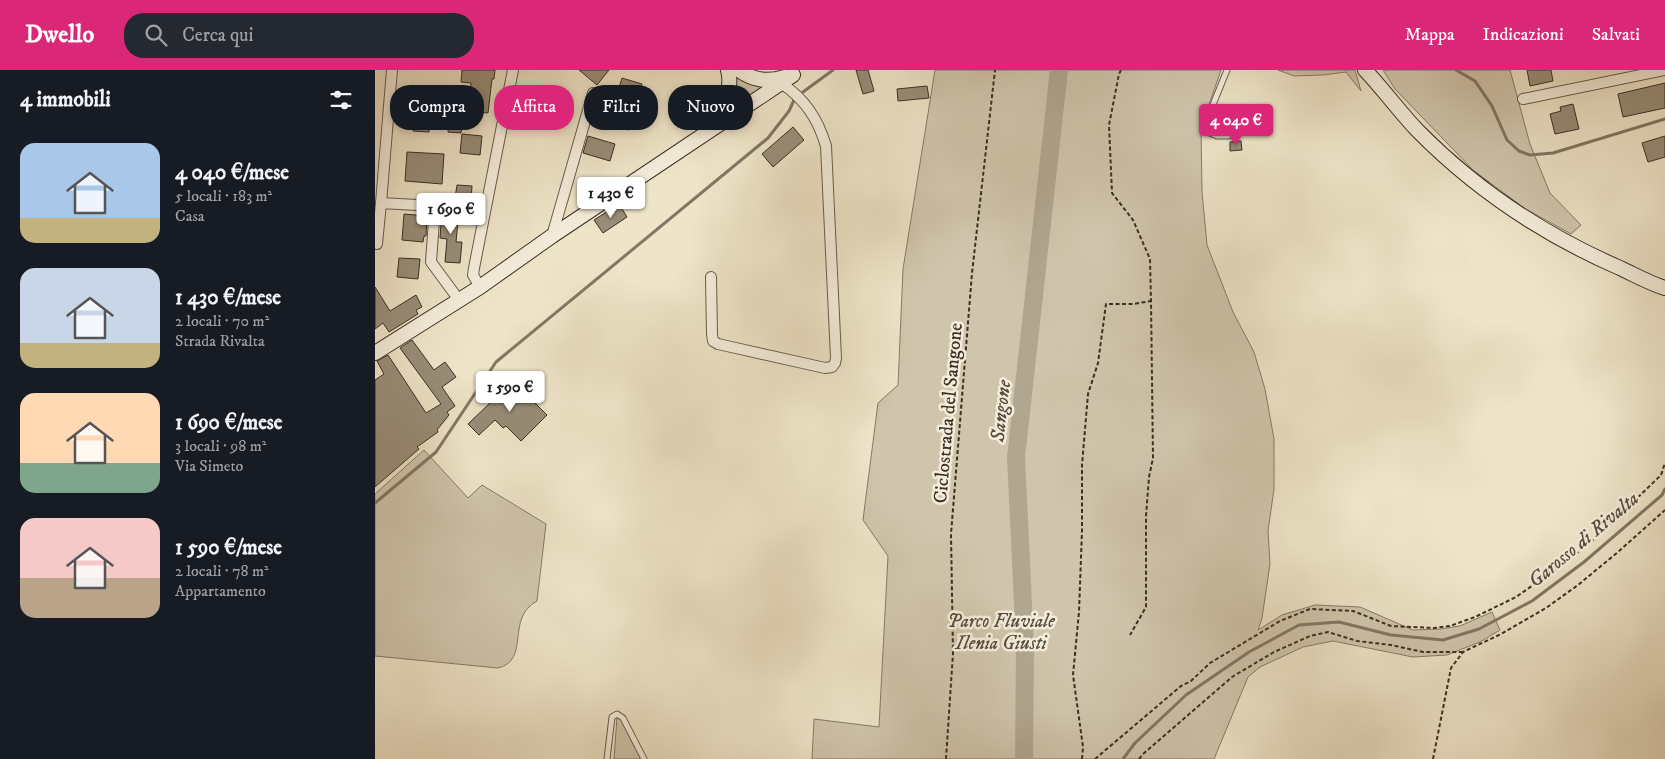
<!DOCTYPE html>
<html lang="it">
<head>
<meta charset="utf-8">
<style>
  body { margin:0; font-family:"IM FELL DW Pica",serif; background:#242831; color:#f1f3f6; height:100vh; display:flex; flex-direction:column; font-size:19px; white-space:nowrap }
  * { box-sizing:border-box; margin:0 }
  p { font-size:16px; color:#9ea1a6 }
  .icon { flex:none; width:28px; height:28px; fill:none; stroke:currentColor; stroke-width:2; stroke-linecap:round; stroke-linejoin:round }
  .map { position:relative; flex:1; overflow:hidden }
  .side { display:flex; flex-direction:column; background:#171b24; width:375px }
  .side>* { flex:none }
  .top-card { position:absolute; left:15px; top:15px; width:475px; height:45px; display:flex; gap:10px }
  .price { position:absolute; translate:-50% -42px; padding:0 11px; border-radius:5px; background:#fff; color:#222; font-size:16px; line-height:32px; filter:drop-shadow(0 1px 2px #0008) }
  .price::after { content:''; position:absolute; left:50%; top:30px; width:15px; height:11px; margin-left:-8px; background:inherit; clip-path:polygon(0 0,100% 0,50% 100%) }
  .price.selected { background:#db2777; color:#fff }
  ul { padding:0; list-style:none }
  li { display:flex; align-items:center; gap:15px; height:125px; padding:0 20px }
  li span { display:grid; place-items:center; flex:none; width:140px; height:100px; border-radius:15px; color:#555 }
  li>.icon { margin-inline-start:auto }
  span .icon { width:60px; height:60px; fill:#fffc; stroke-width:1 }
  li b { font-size:21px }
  h2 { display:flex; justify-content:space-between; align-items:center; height:60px; padding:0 20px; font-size:21px }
  .tag { padding:0 18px; border-radius:20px; background:#171b24; box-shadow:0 2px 8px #0003; font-size:18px; line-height:45px }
  .tag.selected { background:#db2777; color:#fff }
  header { display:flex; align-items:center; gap:30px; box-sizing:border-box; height:70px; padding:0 25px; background:#db2777; color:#fff }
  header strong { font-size:24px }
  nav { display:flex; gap:28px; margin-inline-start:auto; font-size:18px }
  .search { width:350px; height:45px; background:#242831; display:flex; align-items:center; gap:12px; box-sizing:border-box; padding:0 18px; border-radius:20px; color:#9ea1a6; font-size:19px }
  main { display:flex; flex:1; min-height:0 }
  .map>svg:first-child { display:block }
  .green { fill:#d0c5ac; stroke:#867a67 }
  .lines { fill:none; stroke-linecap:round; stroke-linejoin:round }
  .stream { stroke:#827664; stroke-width:3 }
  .river { stroke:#b1a690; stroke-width:18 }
  .building { fill:#988d78; stroke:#3b2f22 }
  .lane-casing { stroke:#685c4c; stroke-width:7 }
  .street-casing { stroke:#685c4c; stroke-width:12 }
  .secondary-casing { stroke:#3b2f22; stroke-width:16 }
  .path { stroke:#3b2f22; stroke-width:2; stroke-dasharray:4 2.5; stroke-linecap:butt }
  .lane { stroke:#f4eddb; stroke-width:5 }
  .street { stroke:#f4eddb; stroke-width:10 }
  .secondary { stroke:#f4eddb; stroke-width:14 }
  .labels { text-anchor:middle; stroke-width:5; stroke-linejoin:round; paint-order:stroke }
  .street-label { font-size:19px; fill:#3b2f22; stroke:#f4eddb }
  .park-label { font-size:19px; font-style:italic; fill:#594d3e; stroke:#f4eddb }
  .water-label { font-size:20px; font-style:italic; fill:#584d3e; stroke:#f4eddb }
</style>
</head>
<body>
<header>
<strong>Dwello</strong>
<div class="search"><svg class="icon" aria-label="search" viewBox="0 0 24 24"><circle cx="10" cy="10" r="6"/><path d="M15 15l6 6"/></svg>Cerca qui</div>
<nav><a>Mappa</a><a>Indicazioni</a><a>Salvati</a></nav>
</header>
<main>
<section class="side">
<h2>4 immobili<svg class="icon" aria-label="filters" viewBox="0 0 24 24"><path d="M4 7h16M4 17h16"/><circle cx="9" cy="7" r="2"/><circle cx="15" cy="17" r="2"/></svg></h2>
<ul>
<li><span style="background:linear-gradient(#a9c7e8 75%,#c2b280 0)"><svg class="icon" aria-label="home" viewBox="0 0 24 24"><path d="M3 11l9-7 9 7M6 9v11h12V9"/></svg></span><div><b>4 040 €/mese</b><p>5 locali · 183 m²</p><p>Casa</p></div></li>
<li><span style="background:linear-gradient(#c9d6e8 75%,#c2b280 0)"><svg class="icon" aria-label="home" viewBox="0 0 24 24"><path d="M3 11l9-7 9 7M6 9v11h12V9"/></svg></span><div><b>1 430 €/mese</b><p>2 locali · 70 m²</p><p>Strada Rivalta</p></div></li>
<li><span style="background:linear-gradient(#ffd9b3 70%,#7fa58c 0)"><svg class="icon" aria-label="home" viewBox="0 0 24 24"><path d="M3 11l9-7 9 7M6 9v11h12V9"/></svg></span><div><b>1 690 €/mese</b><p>3 locali · 98 m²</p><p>Via Simeto</p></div></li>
<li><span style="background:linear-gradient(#f6c9c9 60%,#b9a48a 0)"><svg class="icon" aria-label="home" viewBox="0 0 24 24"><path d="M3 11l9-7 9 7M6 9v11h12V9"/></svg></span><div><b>1 590 €/mese</b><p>2 locali · 78 m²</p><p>Appartamento</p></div></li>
</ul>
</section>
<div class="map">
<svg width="1290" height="689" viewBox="0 0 1290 689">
  <rect width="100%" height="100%" fill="#eee4c8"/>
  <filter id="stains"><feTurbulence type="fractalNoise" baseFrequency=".004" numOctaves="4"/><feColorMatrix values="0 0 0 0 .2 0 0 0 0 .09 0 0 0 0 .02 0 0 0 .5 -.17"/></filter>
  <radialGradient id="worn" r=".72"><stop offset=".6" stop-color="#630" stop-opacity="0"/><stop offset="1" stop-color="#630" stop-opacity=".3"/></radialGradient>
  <!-- green -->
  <g class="green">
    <path d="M560 0H846L826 58 827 122 832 175 858 242 879 282 890 319 899 369V419L893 461 895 494 887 548 883 560 907 545 940 535 985 537 1038 560 1065 559 1085 556 1117 542 1125 560 1105 572 1072 585 1038 587 958 571 928 577 885 597 873 607 839 689H437L439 649 504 657 513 486 488 450 503 333 523 315 528 199Z"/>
    <path d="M903 0H980L986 21 971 2 948 5 919 6Z"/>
    <path d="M1008 0H1135L1155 74 1175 123 1206 155 1196 164 1149 138 1098 100 1020 19Z"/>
    <path d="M358 1 387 16 388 19 353 47 351 41Z"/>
    <path d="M49 380 93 428 107 415 171 454 162 531C130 548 156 590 123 598L0 586V424Z"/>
    <path d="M244 646 269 689H239L242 647Z"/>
  </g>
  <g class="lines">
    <!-- stream -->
    <g class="stream">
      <path d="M1081 0 1100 11 1117 36 1132 70 1144 81 1155 85 1178 83 1290 49"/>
      <path d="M428 22 458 0"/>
      <path d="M0 433 61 382 121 292 393 68 414 41 420 28"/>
      <path d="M748 689 760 673 811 625 874 582 924 555 964 552 1016 565 1068 570 1104 559 1157 531 1209 492 1287 425 1290 419"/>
    </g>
    <!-- river -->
    <path class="river" d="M649 689 650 576 641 387 684 0"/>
  </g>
  <!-- building -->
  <g class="building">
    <path d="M87 0H120L119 9H117L113 43 93 41 96 13 86 12Z"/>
    <path d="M204 0H234L222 15Z"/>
    <path d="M481 0H493L499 21 488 24Z"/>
    <path d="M1152 0H1176L1178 11 1155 16Z"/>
    <path d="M247 8 267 14 253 60 233 54Z"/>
    <path d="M1290 13V38L1248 47 1243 24Z"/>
    <path d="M552 16 554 28 523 31 522 19Z"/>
    <path d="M1198 34 1204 59 1180 64 1175 44 1186 41 1185 37Z"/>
    <path d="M30 36 52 38 50 51 55 52 54 62 38 61 39 54 28 53Z"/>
    <path d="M74 53 87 54 86 63 73 62Z"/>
    <path d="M418 57 429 70 398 97 387 84Z"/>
    <path d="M87 64 107 66 105 85 85 83Z"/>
    <path d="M213 66 240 74 235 91 208 83Z"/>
    <path d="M1290 66V87L1273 92 1267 73Z"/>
    <path d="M866 71 867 80 855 81V72Z"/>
    <path d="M32 82 69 84 67 114 30 111Z"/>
    <path d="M82 115 97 116 96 130 80 128Z"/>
    <path d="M244 134 252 147 228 163 219 150Z"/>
    <path d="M67 138 84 140 81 172H87L85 193 70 192 72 169 65 168Z"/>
    <path d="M29 144 52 146 51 166H49L48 172 27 170Z"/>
    <path d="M24 188 45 189 43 209 22 207Z"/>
    <path d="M0 217 15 241 41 225 47 237 41 240 43 244 14 262 8 253 0 259Z"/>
    <path d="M37 270 59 300 70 292 81 307 67 317 80 336 72 342 74 345 62 360 63 362 42 377 44 379 0 417V310L9 304 2 291 13 285 51 343 66 334 25 278Z"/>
    <path d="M138 311 172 345 146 371 131 356 128 358 120 350 104 365 93 354Z"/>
  </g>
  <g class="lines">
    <defs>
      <g id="lane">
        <path d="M852 0 833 47 832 62 842 66H854"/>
        <path d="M232 689 237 647 242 644 248 648 269 689"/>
      </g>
      <g id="street">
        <path d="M1148 29 1290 0"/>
        <path d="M6 133 17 0"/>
        <path d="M177 166 218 23"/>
        <path d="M2 174 6 133 60 136 56 192 84 230"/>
        <path d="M336 207 337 264 338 271 343 274 450 298 457 297 460 293 461 288 451 76C443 49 430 29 406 13"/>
        <path d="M105 217 98 205 99 198 138 0"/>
      </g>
      <g id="secondary">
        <path d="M364 0C379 11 393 12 410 7"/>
        <path d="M990 0C1008 19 1024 41 1042 60 1100 119 1169 165 1245 198 1260 205 1274 213 1290 218"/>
        <path d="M332 59C344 42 359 23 353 0"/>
        <path d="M0 283 105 217 177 166 418 5"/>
      </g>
    </defs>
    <!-- lane casing -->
    <use href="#lane" class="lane-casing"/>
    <!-- street casing -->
    <use href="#street" class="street-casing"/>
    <!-- secondary casing -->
    <use href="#secondary" class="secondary-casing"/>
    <!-- path -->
    <g class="path">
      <path d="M746 0 744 4 734 55 737 123 758 150 775 189 776 231 778 388 774 407 771 446V537L755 565"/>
      <path d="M571 689 578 583 576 464 597 203 620 0"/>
      <path d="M707 689 708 677 698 605 704 542 707 461V395L713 324 723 293 731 234H758L776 231"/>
      <path d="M720 689 806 616 816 611 835 593 905 551 935 539 978 541 1016 556 1059 558 1075 556 1100 547 1141 527 1187 495 1224 465 1286 405 1290 393"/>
      <path d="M764 689 768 684 857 607 899 582 935 566 953 562 982 571 1016 575 1048 582H1088"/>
      <path d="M1058 689 1076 598 1088 582 1126 564 1171 538 1203 515 1243 482 1290 440"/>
    </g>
    <!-- lane -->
    <use href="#lane" class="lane"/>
    <!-- street -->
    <use href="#street" class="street"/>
    <!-- secondary -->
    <use href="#secondary" class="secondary"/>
  </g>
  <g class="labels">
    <!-- street labels -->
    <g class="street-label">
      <text transform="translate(572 343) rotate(-85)" y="7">Ciclostrada del Sangone</text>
    </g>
    <!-- park labels -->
    <g class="park-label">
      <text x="626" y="557">Parco Fluviale<tspan x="626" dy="22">Ilenia Giusti</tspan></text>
    </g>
    <!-- water labels -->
    <g class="water-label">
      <text transform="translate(625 341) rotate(-84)" y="7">Sangone</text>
      <text transform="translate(1208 469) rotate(-40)" y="7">Garosso di Rivalta</text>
    </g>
  </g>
  <rect width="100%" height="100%" filter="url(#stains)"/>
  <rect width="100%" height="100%" fill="url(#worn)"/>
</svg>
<b class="price selected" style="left:861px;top:76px">4 040 €</b>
<b class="price" style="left:236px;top:149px">1 430 €</b>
<b class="price" style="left:76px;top:165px">1 690 €</b>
<b class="price" style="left:135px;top:343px">1 590 €</b>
<div class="top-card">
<a class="tag">Compra</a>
<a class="tag selected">Affitta</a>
<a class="tag">Filtri</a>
<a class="tag">Nuovo</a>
</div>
</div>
</main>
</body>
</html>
